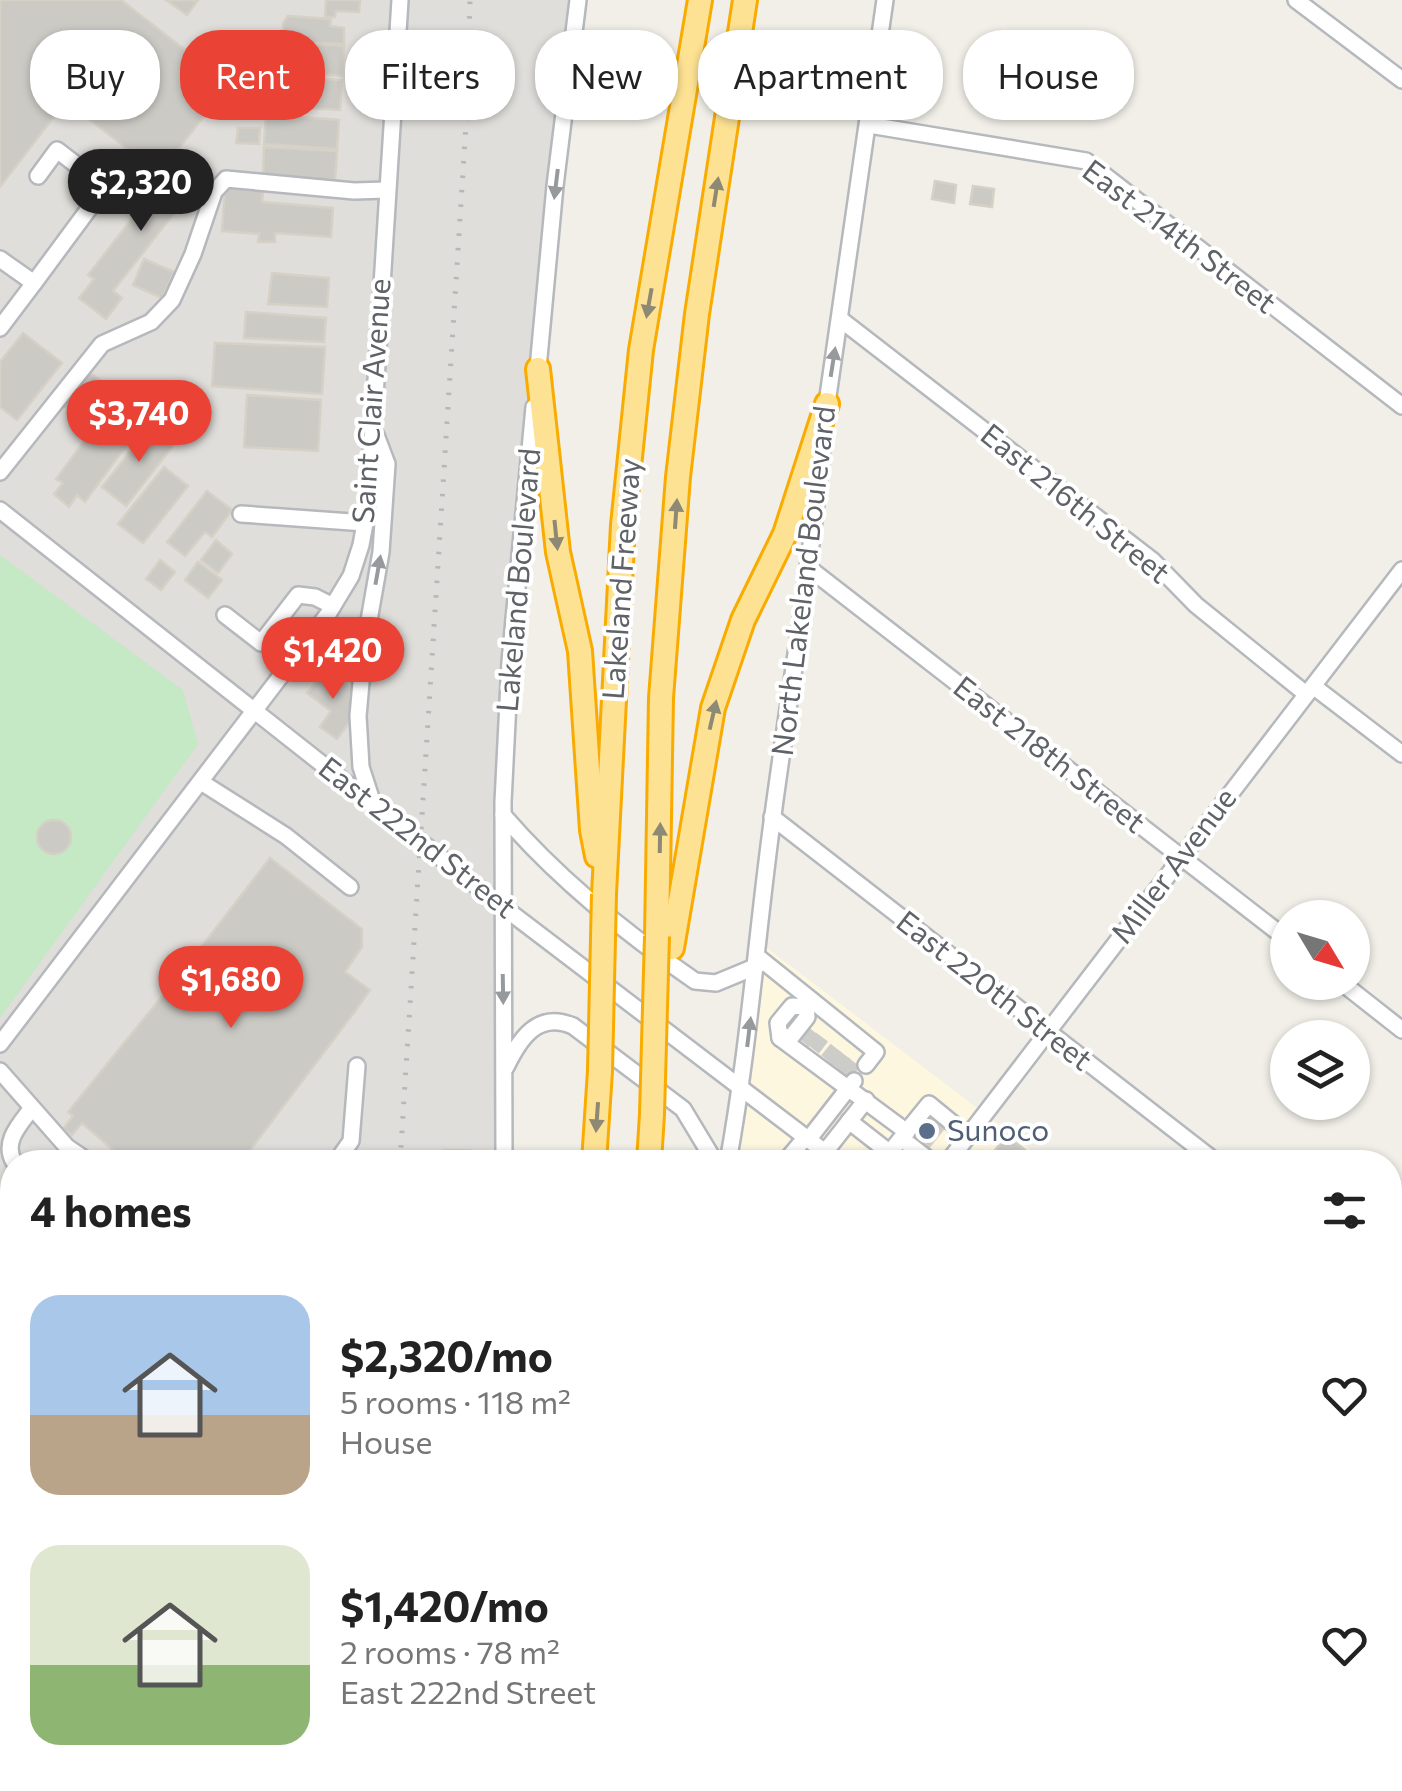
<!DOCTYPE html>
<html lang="en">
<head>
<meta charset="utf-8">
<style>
  body { margin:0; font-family:Commissioner,sans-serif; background:#f2f2f2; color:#222; height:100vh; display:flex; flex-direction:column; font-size:38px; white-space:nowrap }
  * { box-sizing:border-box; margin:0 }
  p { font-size:32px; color:#767676 }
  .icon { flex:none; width:55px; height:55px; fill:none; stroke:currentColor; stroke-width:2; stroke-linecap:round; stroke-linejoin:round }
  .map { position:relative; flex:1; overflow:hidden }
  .sheet { position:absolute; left:0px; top:1150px; width:1402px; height:642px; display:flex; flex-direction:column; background:#fff; border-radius:40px 40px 0 0; box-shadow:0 2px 8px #0004 }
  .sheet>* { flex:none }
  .top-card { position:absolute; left:30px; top:30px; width:1342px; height:90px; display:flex; gap:20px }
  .needle { width:65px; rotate:128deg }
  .buttons { position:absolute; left:1270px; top:900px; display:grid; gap:20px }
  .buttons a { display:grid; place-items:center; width:100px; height:100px; border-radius:50%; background:#fff; box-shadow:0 2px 8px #0004; font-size:50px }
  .price { position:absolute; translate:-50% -85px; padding:0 22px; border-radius:35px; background:#ea4335; color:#fff; font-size:32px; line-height:65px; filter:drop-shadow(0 2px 5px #0008) }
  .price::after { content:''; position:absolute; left:50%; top:60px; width:30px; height:22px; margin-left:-15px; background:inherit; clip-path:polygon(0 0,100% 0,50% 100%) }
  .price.on { background:#222; color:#fff }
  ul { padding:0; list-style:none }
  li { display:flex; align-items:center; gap:30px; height:250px; padding:0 30px }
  li span { display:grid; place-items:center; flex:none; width:280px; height:200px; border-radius:30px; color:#555 }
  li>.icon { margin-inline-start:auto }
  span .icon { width:120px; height:120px; fill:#fffc; stroke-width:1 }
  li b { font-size:42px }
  h2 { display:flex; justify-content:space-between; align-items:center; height:120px; padding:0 30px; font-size:42px }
  .chip { padding:0 35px; border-radius:40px; background:#fff; box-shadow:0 2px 8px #0004; font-size:35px; line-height:90px }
  .chip.on { background:#ea4335; color:#fff }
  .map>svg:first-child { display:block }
  .commercial { fill:#fef7e0 }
  .industrial { fill:#e0deda }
  .education { fill:#e1ded6 }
  .green { fill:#c5e8c5 }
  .building { fill:#cccac5; stroke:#d6d1c6; stroke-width:2.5 }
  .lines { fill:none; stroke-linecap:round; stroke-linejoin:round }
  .minor-tunnel { stroke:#ccccc8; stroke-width:15; stroke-dasharray:15 8; stroke-linecap:butt }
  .minor-casing { stroke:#b5b8bc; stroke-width:20 }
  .highway-casing { stroke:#f9ab00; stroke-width:28 }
  .minor { stroke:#fff; stroke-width:15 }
  .highway { stroke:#fde293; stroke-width:22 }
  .rail { stroke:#b6b7b8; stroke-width:5; stroke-dasharray:2.5 12; stroke-linecap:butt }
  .highway-bridge-casing { stroke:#f9ab00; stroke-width:28; stroke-linecap:butt }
  .highway-bridge { stroke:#fde293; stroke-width:22 }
  .oneway { fill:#979a9d }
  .oneway2 { fill:#8e8975 }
  .service-dot { fill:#5c6f8a; stroke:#fff; stroke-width:4 }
  .labels { text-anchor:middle; stroke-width:8; stroke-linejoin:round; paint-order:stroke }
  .street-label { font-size:30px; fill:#5f6368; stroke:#fff }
  .service-label { font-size:30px; fill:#4e5e75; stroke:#fff; text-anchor:start }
</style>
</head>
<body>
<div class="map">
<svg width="1402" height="1791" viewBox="0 0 1402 1791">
  <rect width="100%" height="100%" fill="#f1efe8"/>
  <!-- commercial -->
  <g class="commercial">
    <path d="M759 942 985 1114 1046 1162H728Z"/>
    <path d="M1390 1589 1402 1598V1734L1390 1725Z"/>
  </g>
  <!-- industrial -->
  <path class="industrial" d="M0 0H578L510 662 504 1162H12V1780H506V1791H0Z"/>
  <!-- education -->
  <path class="education" d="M1402 1377V1581L1390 1572V1392Z"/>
  <!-- green -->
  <path class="green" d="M0 555 183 690 198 744 0 1018Z"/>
  <!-- building -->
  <g class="building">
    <path d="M0 0H121L229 84 159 174 66 101 0 187Z"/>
    <path d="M166 0H198L187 15Z"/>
    <path d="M326 0H360L359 12 336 11 335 17H325Z"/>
    <path d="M288 16 331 19 330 26 344 28V44L283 42V23Z"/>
    <path d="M270 41 344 46 342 76 252 70Z"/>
    <path d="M245 74 342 80 340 110 260 105 261 90 244 89Z"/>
    <path d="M266 114 339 120 337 149 264 144Z"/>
    <path d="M238 128H260L259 144 236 143Z"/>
    <path d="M264 147 337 151 335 180 263 176Z"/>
    <path d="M185 151 208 170 113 291 122 298 106 319 79 298 94 279 88 275Z"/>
    <path d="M935 181 956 185 954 203 932 199Z"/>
    <path d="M973 186 994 189 992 207 970 204Z"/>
    <path d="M225 188 263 190 262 202 333 208 331 237 275 233V242H258L259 234 222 231Z"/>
    <path d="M144 259 174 272 162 298 133 285Z"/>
    <path d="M272 273 329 278 327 307 268 304Z"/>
    <path d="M246 312 326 318 324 342 244 338Z"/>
    <path d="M23 333 62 363 17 420 0 407V362Z"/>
    <path d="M215 343 325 347 322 394 212 386Z"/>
    <path d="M89 372 148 416 85 502 77 495 69 507 54 494 63 483 56 479 94 428 64 406Z"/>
    <path d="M247 395 321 400 318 451 244 447Z"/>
    <path d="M153 423 176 442 126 506 102 487Z"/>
    <path d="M164 467 188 486 143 543 118 524Z"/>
    <path d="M207 491 232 510 212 537 205 532 185 556 167 542Z"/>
    <path d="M216 540 232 554 218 573 201 560Z"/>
    <path d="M160 560 175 572 161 590 146 579Z"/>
    <path d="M198 562 222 580 208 598 185 580Z"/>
    <path d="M326 669 351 689 350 721 337 739 320 727 331 711 307 693Z"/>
    <circle cx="54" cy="837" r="17"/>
    <path d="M270 858 362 929V947L345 972 370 990 353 1014 241 1162H127L82 1123 72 1135 63 1129 73 1116 68 1112 168 989 162 985 171 972 178 977Z"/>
    <path d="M930 1117 944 1128 929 1147 915 1136Z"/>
    <path d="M1006 1135 1037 1159 1035 1162H1007L994 1152Z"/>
    <rect x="444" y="1150" width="26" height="12"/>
    <path d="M0 1382 12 1383V1780H221L220 1791H0Z"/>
    <path d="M1390 1461 1399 1468 1402 1465V1532L1390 1522Z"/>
    <path d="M1402 1644V1705L1390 1696V1659Z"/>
  </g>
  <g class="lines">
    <!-- minor-tunnel -->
    <g class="minor-tunnel">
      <path d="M803 1042 816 1026"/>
      <path d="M813 1049 825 1033"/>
      <path d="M827 1060 840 1044"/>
      <path d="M836 1067 848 1051"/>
      <path d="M845 1074 857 1058"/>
    </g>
    <defs>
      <g id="minor">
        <path d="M1296 0 1402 80"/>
        <path d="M869 125 1086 161 1402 406"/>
        <path d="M0 259 34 283 0 328"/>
        <path d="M34 283 105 187 57 150 38 176"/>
        <path d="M840 319 1153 561 1196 605 1306 694"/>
        <path d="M537 379 555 186 578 0"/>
        <path d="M826 410 885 0"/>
        <path d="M0 472 102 344 151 322 172 300 193 254 214 192 226 179 354 191 387 190"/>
        <path d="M0 510 502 906 838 1162"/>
        <path d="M241 514 365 523"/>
        <path d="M810 569 1288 940"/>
        <path d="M225 615 261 643 298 595 315 597 333 606"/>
        <path d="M1313 686 1402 754"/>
        <path d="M201 782 286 836 350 887"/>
        <path d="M373 804 361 767 358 716 364 649 381 552 387 464 376 435"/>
        <path d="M503 815C558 879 625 933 695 981L716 983 757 966"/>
        <path d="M772 817 1216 1162"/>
        <path d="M758 957 876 1052 866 1065"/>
        <path d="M1341 982 1402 1030"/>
        <path d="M806 1007 792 1006 778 1023 780 1038 907 1132"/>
        <path d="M780 1038 792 1036 807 1017 806 1007 811 1000"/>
        <path d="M0 1044 328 614 351 576 361 545 368 507 400 0"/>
        <path d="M506 1067C520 1038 538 1011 573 1026L683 1109 715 1162"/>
        <path d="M0 1071 67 1147 89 1162"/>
        <path d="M849 1121 890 1153"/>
        <path d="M902 1139 932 1162"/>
        <path d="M808 1140 854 1081"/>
        <path d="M825 1152 866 1100"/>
        <path d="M14 1162C2 1142 20 1124 32 1108"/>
        <path d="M336 1162 351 1141 357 1066"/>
        <path d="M504 1162 503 802 510 662 534 407"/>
        <path d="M728 1162C749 1047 757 931 773 815 790 689 811 565 823 438"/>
        <path d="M785 1162 805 1138"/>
        <path d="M882 1162 929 1104 968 1136"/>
        <path d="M948 1162 1402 570"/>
        <path d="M0 1202 12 1212"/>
        <path d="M1390 1296 1402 1305"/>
        <path d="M0 1326H12"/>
        <path d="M0 1352H12"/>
        <path d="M1390 1377 1402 1361"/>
        <path d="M1390 1589 1402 1598"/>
        <path d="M461 1780V1791"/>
        <path d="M506 1780V1791"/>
        <path d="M696 1780V1791"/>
        <path d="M942 1780 957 1791"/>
        <path d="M296 1791 297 1780"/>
        <path d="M1150 1791 1158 1780"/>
      </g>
      <g id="highway">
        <path d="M538 369 558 552 580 651 592 830 597 856"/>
        <path d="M604 894 623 525 641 350 700 0"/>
        <path d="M657 936 661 698 678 477 697 314 745 0"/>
        <path d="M672 948 713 708 743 620 785 534 827 404"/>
        <path d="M594 1162 600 1071"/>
        <path d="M649 1162 652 1114"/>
        <path d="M628 1780 630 1791"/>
        <path d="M563 1791 565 1780"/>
      </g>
    </defs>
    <!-- minor casing -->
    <use href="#minor" class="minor-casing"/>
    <!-- highway casing -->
    <use href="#highway" class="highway-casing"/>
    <!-- minor -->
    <use href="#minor" class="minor"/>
    <!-- highway -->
    <use href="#highway" class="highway"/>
    <!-- rail -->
    <g class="rail">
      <path d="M400 1162 466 124 470 0"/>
      <path d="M359 1791V1780"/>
    </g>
    <defs>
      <g id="highway-bridge">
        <path d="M600 1071 604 894"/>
        <path d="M652 1114 657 936"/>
      </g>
    </defs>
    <!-- highway-bridge casing -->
    <use href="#highway-bridge" class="highway-bridge-casing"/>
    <!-- highway-bridge -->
    <use href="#highway-bridge" class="highway-bridge"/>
  </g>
  <!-- one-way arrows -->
  <defs><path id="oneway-solid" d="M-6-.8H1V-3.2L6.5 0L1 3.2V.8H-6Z" transform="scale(2.5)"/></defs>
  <g class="oneway">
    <use href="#oneway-solid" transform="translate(556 184) rotate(97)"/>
    <use href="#oneway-solid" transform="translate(833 362) rotate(-81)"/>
    <use href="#oneway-solid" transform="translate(378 570) rotate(-80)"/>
    <use href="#oneway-solid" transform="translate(503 989) rotate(89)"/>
    <use href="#oneway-solid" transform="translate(749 1032) rotate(-83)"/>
  </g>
  <g class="oneway2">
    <use href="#oneway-solid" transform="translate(716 192) rotate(-81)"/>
    <use href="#oneway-solid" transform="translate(649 303) rotate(100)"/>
    <use href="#oneway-solid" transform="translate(676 514) rotate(-86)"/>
    <use href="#oneway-solid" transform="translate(556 535) rotate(84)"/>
    <use href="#oneway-solid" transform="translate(713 715) rotate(-77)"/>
    <use href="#oneway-solid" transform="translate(660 838) rotate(-89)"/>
    <use href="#oneway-solid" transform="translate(597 1117) rotate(94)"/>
  </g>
  <!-- markers -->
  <circle class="service-dot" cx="927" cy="1131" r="10"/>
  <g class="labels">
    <!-- street labels -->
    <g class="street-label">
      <text transform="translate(1179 237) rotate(37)" y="10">East 214th Street</text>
      <text transform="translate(372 401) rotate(-86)" y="10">Saint Clair Avenue</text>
      <text transform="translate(1075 504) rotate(39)" y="10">East 216th Street</text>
      <text transform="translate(622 579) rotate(-86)" y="10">Lakeland Freeway</text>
      <text transform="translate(519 580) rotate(-85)" y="10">Lakeland Boulevard</text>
      <text transform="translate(804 581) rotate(-83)" y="10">North Lakeland Boulevard</text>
      <text transform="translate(1049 755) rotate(38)" y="10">East 218th Street</text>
      <text transform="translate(417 838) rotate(38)" y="10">East 222nd Street</text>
      <text transform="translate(1174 866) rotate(-53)" y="10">Miller Avenue</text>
      <text transform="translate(994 991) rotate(38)" y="10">East 220th Street</text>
    </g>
    <!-- service labels -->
    <g class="service-label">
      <text x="947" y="1141">Sunoco</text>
    </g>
  </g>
</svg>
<div class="buttons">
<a><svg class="needle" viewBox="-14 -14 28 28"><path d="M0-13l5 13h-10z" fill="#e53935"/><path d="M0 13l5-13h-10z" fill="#767676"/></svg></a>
<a><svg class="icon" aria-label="layers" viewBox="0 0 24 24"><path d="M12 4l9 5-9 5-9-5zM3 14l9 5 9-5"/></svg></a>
</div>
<b class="price on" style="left:141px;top:234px">$2,320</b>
<b class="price" style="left:139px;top:465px">$3,740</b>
<b class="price" style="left:333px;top:702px">$1,420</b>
<b class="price" style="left:231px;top:1031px">$1,680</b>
<div class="top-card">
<a class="chip">Buy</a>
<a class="chip on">Rent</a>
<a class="chip">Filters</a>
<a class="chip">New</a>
<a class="chip">Apartment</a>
<a class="chip">House</a>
</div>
<section class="sheet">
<h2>4 homes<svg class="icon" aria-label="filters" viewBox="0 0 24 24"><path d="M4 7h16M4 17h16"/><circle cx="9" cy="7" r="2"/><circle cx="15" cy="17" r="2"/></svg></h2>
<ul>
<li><span style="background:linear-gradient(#a9c7e8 60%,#b9a48a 0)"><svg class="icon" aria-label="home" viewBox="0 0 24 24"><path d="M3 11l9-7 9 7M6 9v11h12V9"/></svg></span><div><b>$2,320/mo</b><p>5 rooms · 118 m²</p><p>House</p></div><svg class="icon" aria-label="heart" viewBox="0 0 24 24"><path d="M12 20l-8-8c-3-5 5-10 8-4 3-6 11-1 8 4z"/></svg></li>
<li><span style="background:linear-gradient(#dfe7d0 60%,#8fb573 0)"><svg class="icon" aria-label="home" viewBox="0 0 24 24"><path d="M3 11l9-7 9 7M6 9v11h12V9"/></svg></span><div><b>$1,420/mo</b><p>2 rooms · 78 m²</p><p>East 222nd Street</p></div><svg class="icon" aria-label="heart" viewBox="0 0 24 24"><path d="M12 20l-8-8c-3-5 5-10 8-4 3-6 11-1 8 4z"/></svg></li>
</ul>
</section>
</div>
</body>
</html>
